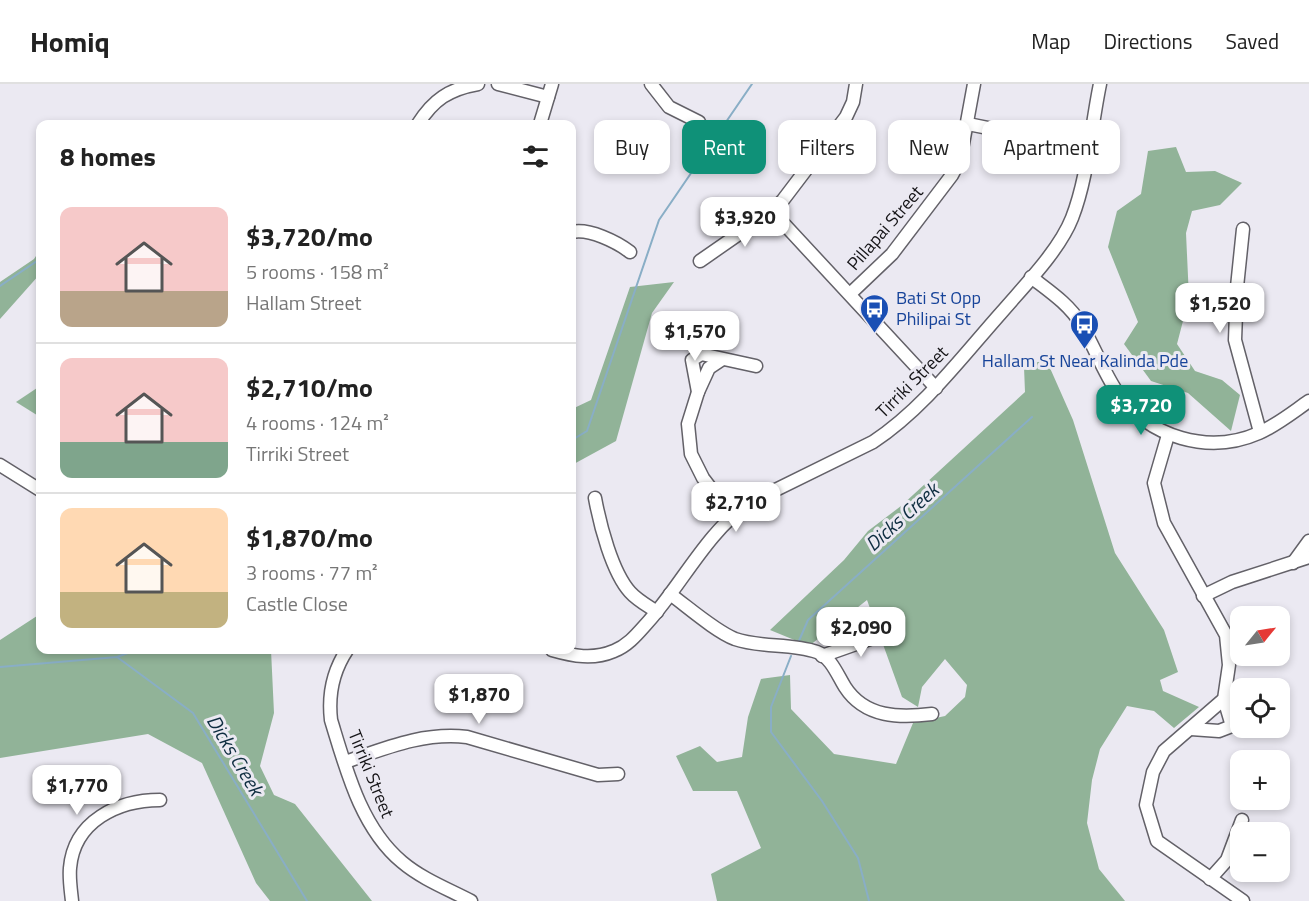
<!DOCTYPE html>
<html lang="en">
<head>
<meta charset="utf-8">
<style>
  body { margin:0; font-family:"Titillium Web",sans-serif; background:#f2f2f2; color:#222; height:100vh; display:flex; flex-direction:column; font-size:22px; white-space:nowrap }
  * { box-sizing:border-box; margin:0 }
  p { font-size:20px; color:#767676 }
  .icon { flex:none; width:33px; height:33px; fill:none; stroke:currentColor; stroke-width:2; stroke-linecap:round; stroke-linejoin:round }
  .map { position:relative; flex:1; overflow:hidden }
  .details { position:absolute; left:36px; top:36px; width:540px; height:534px; display:flex; flex-direction:column; background:#fff; border-radius:12px; box-shadow:0 3px 9px #0003 }
  .details>* { flex:none }
  .banner { position:absolute; left:594px; top:36px; width:570px; height:54px; display:flex; gap:12px }
  .needle { width:39px; rotate:60deg }
  .buttons { position:absolute; left:1230px; top:522px; display:grid; gap:12px }
  .buttons a { display:grid; place-items:center; width:60px; height:60px; border-radius:12px; background:#fff; box-shadow:0 3px 9px #0003; font-size:30px }
  .price { position:absolute; translate:-50% -51px; padding:0 14px; border-radius:12px; background:#fff; color:#222; font-size:20px; line-height:39px; filter:drop-shadow(0 2px 3px #0008) }
  .price::after { content:''; position:absolute; left:50%; top:36px; width:18px; height:14px; margin-left:-9px; background:inherit; clip-path:polygon(0 0,100% 0,50% 100%) }
  .price.on { background:#0f9178; color:#fff }
  ul { padding:0; list-style:none }
  li { display:flex; align-items:center; gap:18px; height:150px; padding:0 24px }
  li+li { border-top:2px solid #e0e0e0 }
  li span { display:grid; place-items:center; flex:none; width:168px; height:120px; border-radius:12px; color:#555 }
  li>.icon { margin-inline-start:auto }
  span .icon { width:72px; height:72px; fill:#fffc; stroke-width:1 }
  li b { font-size:26px }
  h2 { display:flex; justify-content:space-between; align-items:center; height:72px; padding:0 24px; font-size:26px }
  .pill { padding:0 21px; border-radius:12px; background:#fff; box-shadow:0 3px 9px #0003; font-size:21px; line-height:54px }
  .pill.on { background:#0f9178; color:#fff }
  header { display:flex; align-items:center; gap:36px; box-sizing:border-box; height:84px; padding:0 30px; background:#fff; border-bottom:2px solid #e0e0e0 }
  header strong { font-size:28px }
  nav { display:flex; gap:33px; margin-inline-start:auto; font-size:21px }
  .map>svg:first-child { display:block }
  .forest { fill:#91b398 }
  .lines { fill:none; stroke-linecap:round; stroke-linejoin:round }
  .stream { stroke:#89aec6; stroke-width:2 }
  .minor-casing { stroke:#636168; stroke-width:15 }
  .minor { stroke:#fff; stroke-width:12 }
  .labels { text-anchor:middle; stroke-width:6; stroke-linejoin:round; paint-order:stroke }
  .street-label { font-size:18px; fill:#151417; stroke:#ebe9f2 }
  .transit-label { font-size:18px; fill:#164399; stroke:#ebe9f2; text-anchor:start }
  .water-label { font-size:20px; font-style:italic; fill:#0e2d40; stroke:#ebe9f2 }
</style>
</head>
<body>
<header>
<strong>Homiq</strong>
<nav><a>Map</a><a>Directions</a><a>Saved</a></nav>
</header>
<div class="map">
<svg width="1309" height="817" viewBox="0 0 1309 817">
  <rect width="100%" height="100%" fill="#ebe9f2"/>
  <!-- forest -->
  <g class="forest">
    <path d="M1176 63 1186 88 1215 87 1242 99 1220 121 1192 127 1186 149 1189 214 1177 260 1195 287 1222 296 1240 311 1231 347 1188 309 1151 297 1124 260 1138 238 1108 163 1117 127 1141 110 1148 67Z"/>
    <path d="M40 166V190L0 235V198L34 175Z"/>
    <path d="M674 198 652 229 616 357 572 381V325L591 316 630 203Z"/>
    <path d="M1046 275 1073 336 1115 469 1164 546 1178 588 1160 596 1163 607 1199 623 1174 644 1154 627 1127 622 1100 665 1092 696 1087 739 1099 785 1125 817H717L711 790 761 764 737 707H693L676 672 700 662 717 678 742 673 748 633 761 595 790 591 791 625 834 670 896 680 913 639 945 632 965 613 967 601 945 575 922 603 918 623 902 613 867 516 809 562 770 546 844 476 868 447 901 422 1025 308 1024 283Z"/>
    <path d="M40 302V333L16 318Z"/>
    <path d="M40 530V566H271L274 629 260 682 274 711 295 720 372 817H270L256 799 202 679 148 650 0 674V556Z"/>
  </g>
  <g class="lines">
    <!-- stream -->
    <g class="stream">
      <path d="M0 202 40 175"/>
      <path d="M572 356 587 347 659 136 752 0"/>
      <path d="M798 559 808 536 1032 333"/>
      <path d="M791 572 771 623V648L822 717 858 774 869 817"/>
      <path d="M117 573 136 566"/>
      <path d="M0 583 117 573 193 629 307 817"/>
    </g>
    <defs>
      <g id="minor">
        <path d="M498 0 548 13"/>
        <path d="M651 0 669 23 699 38"/>
        <path d="M418 40C433 16 449 5 478 0"/>
        <path d="M540 40 552 0"/>
        <path d="M968 40 1088 64"/>
        <path d="M772 127 936 304"/>
        <path d="M1243 145 1237 203 1235 256 1260 348"/>
        <path d="M572 148C589 144 617 158 630 168"/>
        <path d="M700 177 772 127 783 116 846 33 853 18 856 0"/>
        <path d="M1031 193C1049 207 1069 220 1081 240 1094 262 1103 287 1117 308 1149 354 1209 371 1259 349 1277 341 1293 328 1309 317"/>
        <path d="M851 209 892 170 952 91 960 76 974 0"/>
        <path d="M698 308 709 284 721 276"/>
        <path d="M1168 351 1154 399 1164 439 1226 551 1229 581 1224 615 1164 667 1153 688 1146 721 1157 757 1243 817"/>
        <path d="M0 381 40 406"/>
        <path d="M595 414C600 441 612 488 630 508 637 516 648 522 657 528"/>
        <path d="M731 431 703 394 691 370 688 340 698 308 692 276 701 270 756 282"/>
        <path d="M1293 479 1309 457"/>
        <path d="M670 510C688 523 715 547 735 555 761 564 791 559 817 568 831 573 838 592 845 603 865 634 900 634 932 630"/>
        <path d="M1203 512 1232 498 1309 473"/>
        <path d="M347 566C333 587 328 610 331 636 346 685 361 744 402 778 422 795 448 805 471 817"/>
        <path d="M552 566C573 572 593 576 614 567 629 561 638 549 648 538 682 500 707 448 749 419L873 358C923 325 961 274 1001 229 1024 202 1059 167 1072 134 1088 93 1091 43 1100 0"/>
        <path d="M822 572 890 548"/>
        <path d="M1191 645 1219 647 1232 642 1224 615"/>
        <path d="M345 678C386 664 423 648 467 653L598 691 618 690"/>
        <path d="M1210 795 1227 776 1242 736"/>
        <path d="M72 817C71 807 69 795 70 784 74 737 118 716 160 716"/>
      </g>
    </defs>
    <!-- minor casing -->
    <use href="#minor" class="minor-casing"/>
    <!-- minor -->
    <use href="#minor" class="minor"/>
  </g>
  <!-- icons -->
  <defs>
    <symbol id="bus-pin" viewBox="-11 -11 22 30"><path d="M0 17L-7.5 6A9.5 9.5 0 1 1 7.5 6Z" fill="#1a4fb4" stroke="#ebe9f2"/><path d="M-5-6H5V4H4V6H2V4H-2V6H-4V4H-5ZM-3.5-4V0h7V-4ZM-3.5 1.2v1.5H-2V1.2ZM2 1.2v1.5H3.5V1.2Z" fill="#fff"/></symbol>
  </defs>
  <g fill-rule="evenodd">
    <use href="#bus-pin" x="858" y="208" width="33" height="45"/>
    <use href="#bus-pin" x="1068" y="224" width="33" height="45"/>
  </g>
  <g class="labels">
    <!-- street labels -->
    <g class="street-label">
      <text transform="translate(885 144) rotate(-49)" y="6">Pillapai Street</text>
      <text transform="translate(912 298) rotate(-45)" y="6">Tirriki Street</text>
      <text transform="translate(371 690) rotate(68)" y="6">Tirriki Street</text>
    </g>
    <!-- transit labels -->
    <g class="transit-label">
      <text x="896" y="220">Bati St Opp<tspan x="896" dy="21">Philipai St</tspan></text>
      <text x="1085" y="283" text-anchor="middle">Hallam St Near Kalinda Pde</text>
    </g>
    <!-- water labels -->
    <g class="water-label">
      <text transform="translate(902 433) rotate(-42)" y="7">Dicks Creek</text>
      <text transform="translate(235 671) rotate(59)" y="7">Dicks Creek</text>
    </g>
  </g>
</svg>
<div class="buttons">
<a><svg class="needle" viewBox="-14 -14 28 28"><path d="M0-13l5 13h-10z" fill="#e53935"/><path d="M0 13l5-13h-10z" fill="#767676"/></svg></a>
<a><svg class="icon" aria-label="locate" viewBox="0 0 24 24"><circle cx="12" cy="12" r="6"/><path d="M12 2v4M12 18v4M2 12h4M18 12h4"/></svg></a>
<a>+</a>
<a>−</a>
</div>
<b class="price" style="left:745px;top:164px">$3,920</b>
<b class="price" style="left:1220px;top:250px">$1,520</b>
<b class="price" style="left:695px;top:278px">$1,570</b>
<b class="price on" style="left:1141px;top:352px">$3,720</b>
<b class="price" style="left:736px;top:449px">$2,710</b>
<b class="price" style="left:861px;top:574px">$2,090</b>
<b class="price" style="left:479px;top:641px">$1,870</b>
<b class="price" style="left:77px;top:732px">$1,770</b>
<div class="banner">
<a class="pill">Buy</a>
<a class="pill on">Rent</a>
<a class="pill">Filters</a>
<a class="pill">New</a>
<a class="pill">Apartment</a>
</div>
<section class="details">
<h2>8 homes<svg class="icon" aria-label="filters" viewBox="0 0 24 24"><path d="M4 7h16M4 17h16"/><circle cx="9" cy="7" r="2"/><circle cx="15" cy="17" r="2"/></svg></h2>
<ul>
<li><span style="background:linear-gradient(#f6c9c9 70%,#b9a48a 0)"><svg class="icon" aria-label="home" viewBox="0 0 24 24"><path d="M3 11l9-7 9 7M6 9v11h12V9"/></svg></span><div><b>$3,720/mo</b><p>5 rooms · 158 m²</p><p>Hallam Street</p></div></li>
<li><span style="background:linear-gradient(#f6c9c9 70%,#7fa58c 0)"><svg class="icon" aria-label="home" viewBox="0 0 24 24"><path d="M3 11l9-7 9 7M6 9v11h12V9"/></svg></span><div><b>$2,710/mo</b><p>4 rooms · 124 m²</p><p>Tirriki Street</p></div></li>
<li><span style="background:linear-gradient(#ffd9b3 70%,#c2b280 0)"><svg class="icon" aria-label="home" viewBox="0 0 24 24"><path d="M3 11l9-7 9 7M6 9v11h12V9"/></svg></span><div><b>$1,870/mo</b><p>3 rooms · 77 m²</p><p>Castle Close</p></div></li>
</ul>
</section>
</div>
</body>
</html>
